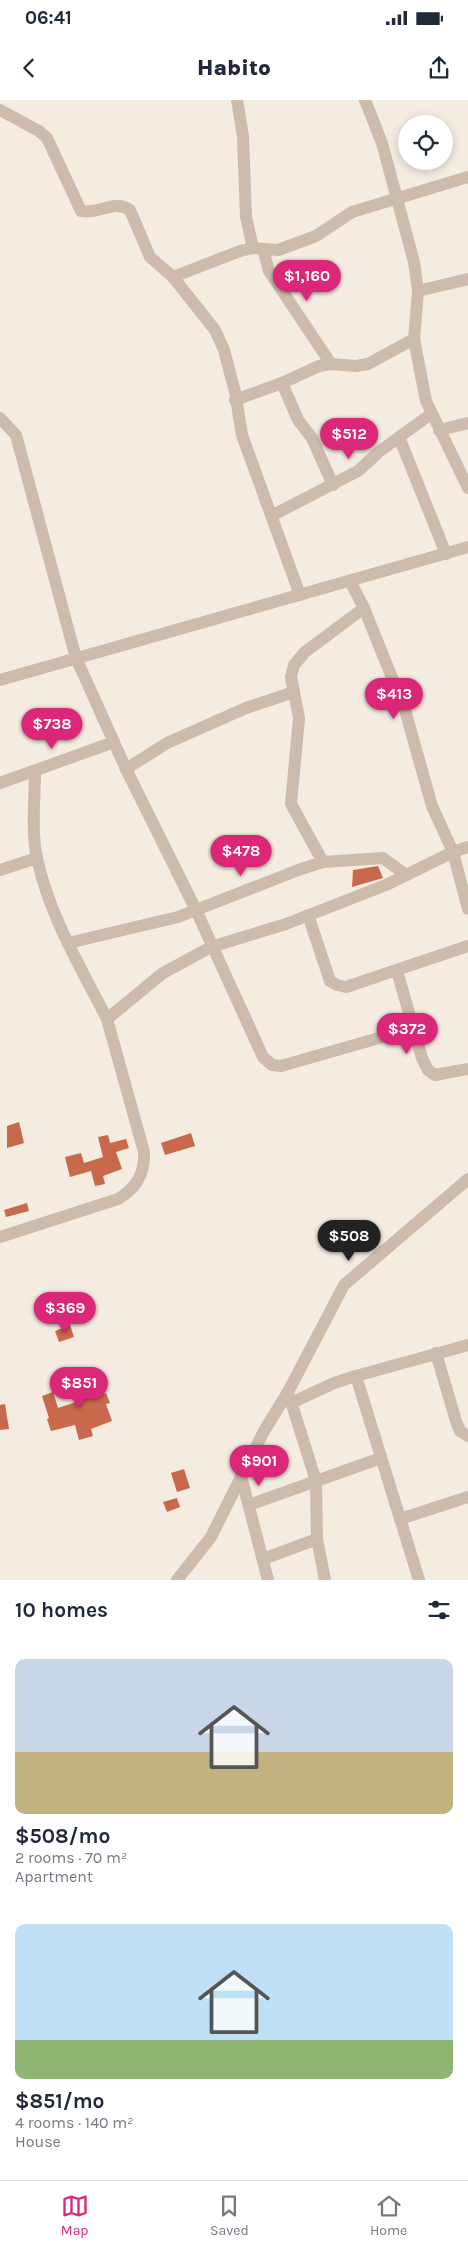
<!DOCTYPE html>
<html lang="en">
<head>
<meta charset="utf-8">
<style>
  body { margin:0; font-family:Karla,sans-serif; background:#f6f6f7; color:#1f2937; height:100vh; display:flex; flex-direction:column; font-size:19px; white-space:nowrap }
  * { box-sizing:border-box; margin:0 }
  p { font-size:16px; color:#747a83 }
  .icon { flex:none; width:28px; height:28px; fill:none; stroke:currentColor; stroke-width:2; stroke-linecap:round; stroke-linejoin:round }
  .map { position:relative; height:1480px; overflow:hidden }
  .panel { display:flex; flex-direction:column; background:#fff; flex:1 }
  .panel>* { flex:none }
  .buttons { position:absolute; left:398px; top:15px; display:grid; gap:10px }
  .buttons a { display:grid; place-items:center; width:55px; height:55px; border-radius:50%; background:#fff; box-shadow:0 2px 8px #0003; font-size:25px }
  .price { position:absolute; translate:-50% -42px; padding:0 11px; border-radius:18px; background:#db2777; color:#fff; font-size:16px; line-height:32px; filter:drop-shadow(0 1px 2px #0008) }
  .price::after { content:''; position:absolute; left:50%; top:30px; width:15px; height:11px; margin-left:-8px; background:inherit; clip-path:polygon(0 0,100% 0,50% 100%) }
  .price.selected { background:#222; color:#fff }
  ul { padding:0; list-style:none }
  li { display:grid; align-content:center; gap:10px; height:265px; padding:0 15px }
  li span { display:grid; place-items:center; height:155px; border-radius:10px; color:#555 }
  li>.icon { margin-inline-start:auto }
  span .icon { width:90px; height:90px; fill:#fffc; stroke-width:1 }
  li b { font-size:21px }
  h2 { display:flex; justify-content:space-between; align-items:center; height:60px; padding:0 15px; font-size:21px }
  .status { display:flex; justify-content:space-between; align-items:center; height:35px; padding:0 25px; background:#fff; direction:ltr }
  .status svg { height:14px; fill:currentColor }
  header { display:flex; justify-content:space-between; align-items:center; height:65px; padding:0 15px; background:#fff; font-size:22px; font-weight:800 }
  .tabs { display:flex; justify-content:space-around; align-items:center; height:70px; border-top:1px solid #e0e1e3; background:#fff; font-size:14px; color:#747a83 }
  .tabs a { display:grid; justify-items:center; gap:2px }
  .tabs .selected { color:#db2777 }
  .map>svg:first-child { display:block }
  .building { fill:#c8694b }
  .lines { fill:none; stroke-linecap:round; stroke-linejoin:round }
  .street { stroke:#cdbbac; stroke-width:12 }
</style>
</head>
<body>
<div class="status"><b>06:41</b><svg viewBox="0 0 49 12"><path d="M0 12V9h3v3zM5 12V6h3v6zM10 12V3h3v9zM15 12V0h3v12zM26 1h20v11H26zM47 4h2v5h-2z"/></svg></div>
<header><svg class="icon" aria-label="back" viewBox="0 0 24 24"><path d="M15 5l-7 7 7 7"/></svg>Habito<svg class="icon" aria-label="share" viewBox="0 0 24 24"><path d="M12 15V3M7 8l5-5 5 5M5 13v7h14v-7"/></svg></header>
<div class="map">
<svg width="468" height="1480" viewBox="0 0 468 1480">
  <rect width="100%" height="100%" fill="#f4ebe1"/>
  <!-- building -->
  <g class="building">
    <path d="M378 766 383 778 352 787 353 770Z"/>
    <path d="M19 1022 24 1043 7 1048V1026Z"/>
    <path d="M191 1033 195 1046 165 1055 161 1043Z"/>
    <path d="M108 1035 110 1043 126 1039 129 1048 116 1052 122 1069 103 1076 105 1084 95 1086 91 1071 70 1077 65 1057 81 1053 84 1063 103 1057 98 1037Z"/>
    <path d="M27 1103 29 1111 6 1117 4 1110Z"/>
    <path d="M70 1225 74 1237 59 1242 55 1231Z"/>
    <path d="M82 1273V1275L87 1273 94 1297 106 1293 110 1303 106 1304 112 1321 91 1329 93 1336 79 1340 75 1325 51 1331 47 1319 49 1318 42 1296 53 1292 58 1308 76 1302 67 1277Z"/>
    <path d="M5 1304 9 1329 0 1330V1305Z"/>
    <path d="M184 1369 190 1388 177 1392 171 1373Z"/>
    <path d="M177 1398 180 1407 167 1412 163 1402Z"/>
  </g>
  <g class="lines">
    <!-- street -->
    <g class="street">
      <path d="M237 0 243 36 246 117 253 148"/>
      <path d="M365 0 382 43 414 162 418 191 414 239 426 301 468 388"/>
      <path d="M0 10 39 31 47 38 81 111C98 115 114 99 130 110L150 157 173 177 215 230 224 250 235 292 242 335 300 495"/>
      <path d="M263 149 269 171 331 264"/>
      <path d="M173 177 240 151 253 148 278 150 316 136 352 112 468 77"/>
      <path d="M418 191 468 179"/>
      <path d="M282 283 298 320 312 338 333 385"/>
      <path d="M235 300 282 283 319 266 331 264 356 266 368 264 414 239"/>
      <path d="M0 318 16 335 76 558 126 669 196 810 263 957 272 965 281 966 414 928"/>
      <path d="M439 330 468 323"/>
      <path d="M399 337 446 454"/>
      <path d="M273 415 358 371 380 351 431 314"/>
      <path d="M350 481 364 508 405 610 432 706 453 752 468 809"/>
      <path d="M0 580 468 447"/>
      <path d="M126 669 167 643 246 608 294 592"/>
      <path d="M35 671C35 699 31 731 37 758 49 815 81 868 107 919"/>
      <path d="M0 683 114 642"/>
      <path d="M323 762 291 704 299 618 291 577 294 565 305 552 364 508"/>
      <path d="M0 770 37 758"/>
      <path d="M308 815 330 881 337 885 346 887 468 846"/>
      <path d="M68 843 178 817 301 769 323 762 383 758 406 775"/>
      <path d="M397 871 422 958 428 970 435 975 468 969"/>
      <path d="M0 1137 118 1099C137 1088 145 1073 144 1052L107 919 163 873 211 847 286 824 386 785 453 752 468 747"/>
      <path d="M436 1253 456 1321 460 1331 468 1336"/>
      <path d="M356 1276 419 1480"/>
      <path d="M288 1292 316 1381 317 1439 325 1480"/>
      <path d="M291 1303 334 1283 356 1276 468 1245"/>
      <path d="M241 1376 268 1480"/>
      <path d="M249 1405 381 1358"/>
      <path d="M400 1419 468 1397"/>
      <path d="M263 1459 317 1439"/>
      <path d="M177 1480 211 1437 264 1331 288 1292 344 1185 468 1079"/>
    </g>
  </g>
</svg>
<div class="buttons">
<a><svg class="icon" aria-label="locate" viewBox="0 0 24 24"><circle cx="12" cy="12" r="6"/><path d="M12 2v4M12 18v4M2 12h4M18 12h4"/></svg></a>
</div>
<b class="price" style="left:307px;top:202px">$1,160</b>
<b class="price" style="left:349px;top:360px">$512</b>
<b class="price" style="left:394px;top:620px">$413</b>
<b class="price" style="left:52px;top:650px">$738</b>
<b class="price" style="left:241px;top:777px">$478</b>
<b class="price" style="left:407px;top:955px">$372</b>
<b class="price selected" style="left:349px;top:1162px">$508</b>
<b class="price" style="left:65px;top:1234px">$369</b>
<b class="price" style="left:79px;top:1309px">$851</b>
<b class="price" style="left:259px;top:1387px">$901</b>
</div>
<section class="panel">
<h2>10 homes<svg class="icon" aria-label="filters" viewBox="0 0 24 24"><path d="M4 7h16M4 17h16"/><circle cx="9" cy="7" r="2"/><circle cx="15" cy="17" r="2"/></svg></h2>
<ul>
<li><span style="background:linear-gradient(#c9d6e8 60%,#c2b280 0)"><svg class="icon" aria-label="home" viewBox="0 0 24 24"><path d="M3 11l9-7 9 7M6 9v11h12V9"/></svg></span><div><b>$508/mo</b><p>2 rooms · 70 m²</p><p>Apartment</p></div></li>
<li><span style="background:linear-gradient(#bfe0f5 75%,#8fb573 0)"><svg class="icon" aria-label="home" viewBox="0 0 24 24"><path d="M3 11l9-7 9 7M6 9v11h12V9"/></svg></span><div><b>$851/mo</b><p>4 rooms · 140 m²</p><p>House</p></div></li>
</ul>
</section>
<nav class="tabs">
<a class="selected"><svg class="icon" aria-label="map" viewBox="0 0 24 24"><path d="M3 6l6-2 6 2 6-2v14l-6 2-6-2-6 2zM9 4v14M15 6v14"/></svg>Map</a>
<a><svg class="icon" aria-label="saved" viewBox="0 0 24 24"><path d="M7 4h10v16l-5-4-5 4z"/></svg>Saved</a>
<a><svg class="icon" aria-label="home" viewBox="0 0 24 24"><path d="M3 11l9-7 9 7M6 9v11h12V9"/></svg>Home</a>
</nav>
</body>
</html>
